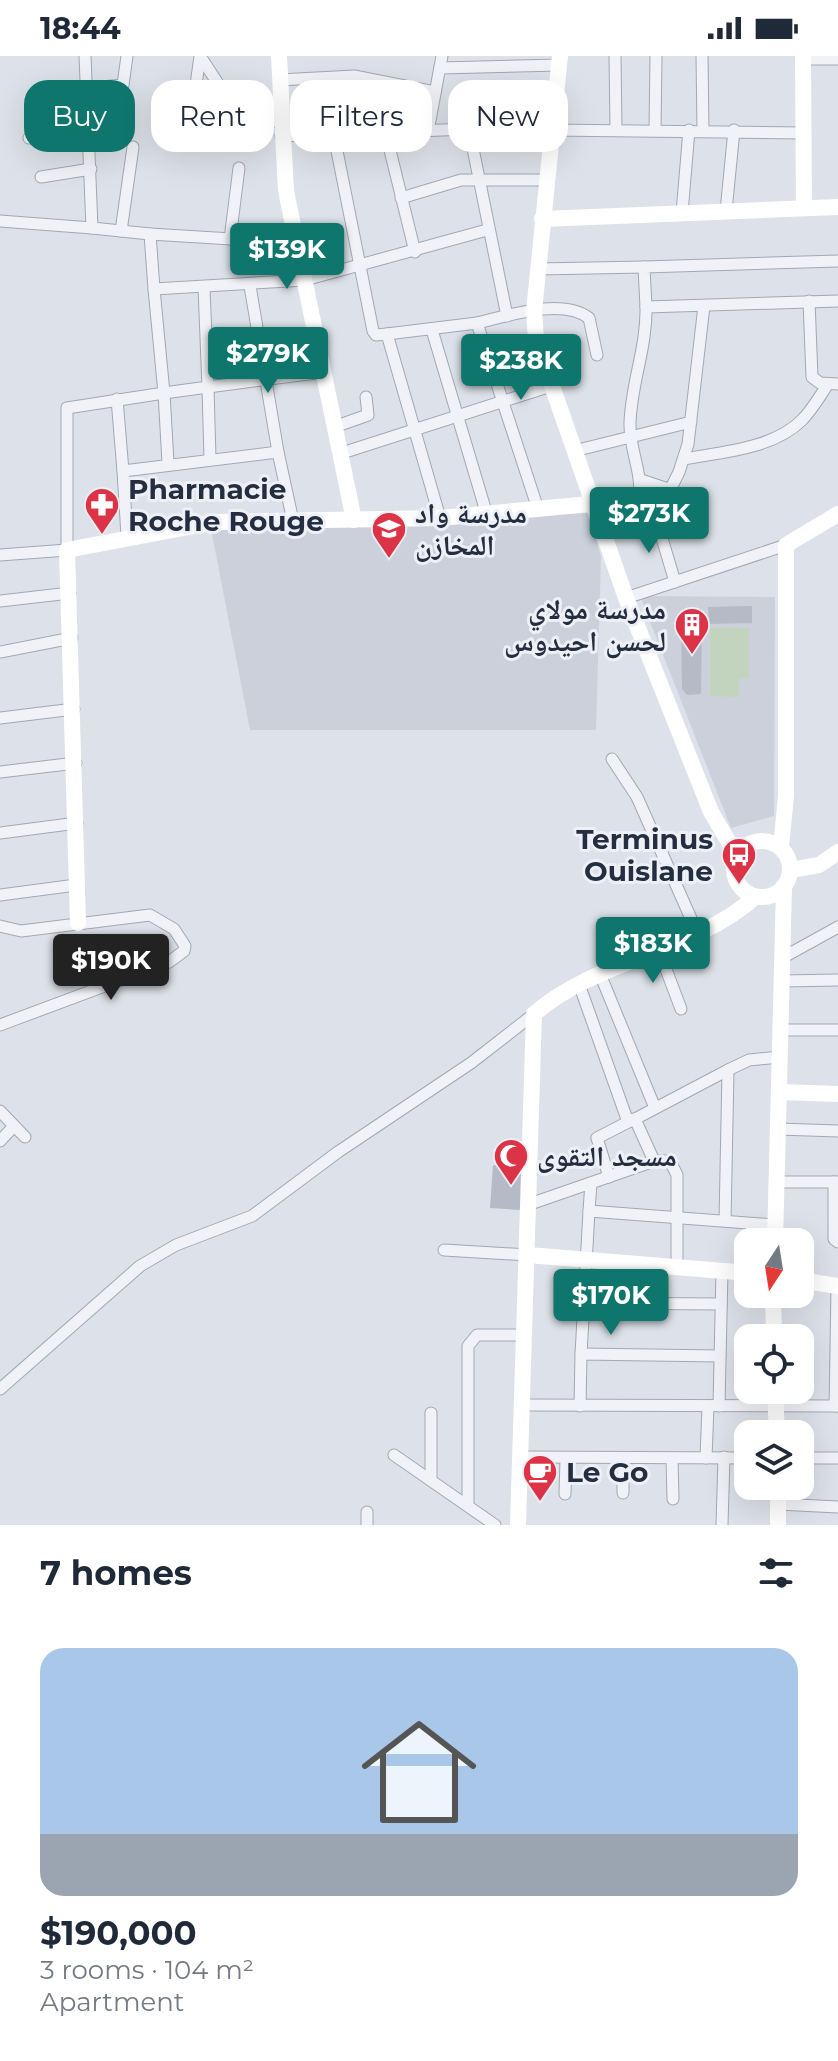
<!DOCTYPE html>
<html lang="en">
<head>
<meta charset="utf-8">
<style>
  body { margin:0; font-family:Montserrat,"Noto Naskh Arabic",sans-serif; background:#f6f6f7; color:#1f2937; height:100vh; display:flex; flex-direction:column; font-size:30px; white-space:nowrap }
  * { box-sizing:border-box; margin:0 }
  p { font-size:26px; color:#747a83 }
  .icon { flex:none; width:44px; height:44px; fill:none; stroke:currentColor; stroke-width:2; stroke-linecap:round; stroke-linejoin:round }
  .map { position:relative; height:1469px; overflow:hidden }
  .sheet { display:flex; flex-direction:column; background:#fff; flex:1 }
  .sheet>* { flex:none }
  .top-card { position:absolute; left:24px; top:24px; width:790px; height:72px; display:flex; gap:16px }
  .needle { width:52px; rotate:192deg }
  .tools { position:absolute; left:734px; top:1172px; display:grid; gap:16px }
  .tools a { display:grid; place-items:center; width:80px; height:80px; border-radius:16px; background:#fff; box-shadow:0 8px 32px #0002; font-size:40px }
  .price { position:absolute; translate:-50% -68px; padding:0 18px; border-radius:8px; background:#0f766e; color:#fff; font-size:26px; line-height:52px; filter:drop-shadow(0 2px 4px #0008) }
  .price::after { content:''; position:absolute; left:50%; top:48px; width:24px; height:18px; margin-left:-12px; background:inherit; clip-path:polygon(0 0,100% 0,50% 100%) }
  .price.active { background:#222; color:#fff }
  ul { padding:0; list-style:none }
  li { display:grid; align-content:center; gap:16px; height:424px; padding:0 40px }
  li span { display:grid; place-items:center; height:248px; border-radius:24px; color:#555 }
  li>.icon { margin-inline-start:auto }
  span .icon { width:144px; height:144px; fill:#fffc; stroke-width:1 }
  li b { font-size:34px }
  h2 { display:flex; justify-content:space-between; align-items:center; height:96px; padding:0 40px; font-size:34px }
  .pill { padding:0 28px; border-radius:24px; background:#fff; box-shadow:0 8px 32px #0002; font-size:28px; line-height:72px }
  .pill.active { background:#0f766e; color:#fff }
  .status { display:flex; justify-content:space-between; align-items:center; height:56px; padding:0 40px; background:#fff; direction:ltr }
  .status svg { height:22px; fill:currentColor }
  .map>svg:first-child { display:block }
  .built { fill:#cbd0db }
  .green { fill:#c2d4bd }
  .building { fill:#b4bac6 }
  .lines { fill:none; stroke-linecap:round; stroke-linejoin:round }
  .street-casing { stroke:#a2a8b3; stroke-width:13 }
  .street { stroke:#f0f2f7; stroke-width:11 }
  .secondary { stroke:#fff; stroke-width:16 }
  .labels { text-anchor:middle; stroke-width:6; stroke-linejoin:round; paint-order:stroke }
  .poi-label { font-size:28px; font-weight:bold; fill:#252e41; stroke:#edf0f6; text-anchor:start }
</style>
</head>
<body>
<div class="status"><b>18:44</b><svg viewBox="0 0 49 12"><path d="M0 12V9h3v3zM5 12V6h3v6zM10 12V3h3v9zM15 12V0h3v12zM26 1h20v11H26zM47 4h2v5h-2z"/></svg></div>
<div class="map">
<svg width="838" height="1469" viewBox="0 0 838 1469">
  <rect width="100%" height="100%" fill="#dde1e9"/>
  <!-- built -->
  <g class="built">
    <path d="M587 457 601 500 596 674H250L211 473Z"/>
    <path d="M640 540 775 541 774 760 731 772Z"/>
  </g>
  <!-- green -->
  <path class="green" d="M710 572H749V622L739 623V641L710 640Z"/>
  <!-- building -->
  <g class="building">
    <path d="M752 550V567L709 568 708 551Z"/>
    <path d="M681 567H702L701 638 687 639 682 633Z"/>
    <path d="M493 1109 522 1110 521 1154 490 1152Z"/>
  </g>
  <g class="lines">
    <defs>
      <g id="street">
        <path d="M85 0 92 172 150 178"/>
        <path d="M615 0 616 73"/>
        <path d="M702 0 703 74"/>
        <path d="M803 3H838"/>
        <path d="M440 12 559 9"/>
        <path d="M279 24 354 20 435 36"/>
        <path d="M37 37 123 29 127 0"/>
        <path d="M469 73 802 77"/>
        <path d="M655 73 656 0"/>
        <path d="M428 75 442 0"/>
        <path d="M251 78 200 0 190 72 194 80 244 81 281 61"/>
        <path d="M386 78 415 196"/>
        <path d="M281 80 469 73 507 260"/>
        <path d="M334 80 373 275 376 279 387 278 440 462"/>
        <path d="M29 82 88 73"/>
        <path d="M41 121 91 113"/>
        <path d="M401 142 461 124H546"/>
        <path d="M726 155 734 74"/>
        <path d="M682 157 689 74"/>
        <path d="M0 165 92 172"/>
        <path d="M121 175 133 91"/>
        <path d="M230 183 239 112"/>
        <path d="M838 205 644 211 646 251 838 245"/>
        <path d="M538 213 644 211"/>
        <path d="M250 230 278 396"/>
        <path d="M204 232 208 331 324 316"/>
        <path d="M154 233 150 178 298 187"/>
        <path d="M809 245 812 321 820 327 838 328"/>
        <path d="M432 274 487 459"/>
        <path d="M387 278 477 267"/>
        <path d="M117 343 123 415"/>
        <path d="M334 371 368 359 366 341"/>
        <path d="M574 395 691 366"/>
        <path d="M339 398 551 330"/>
        <path d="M684 403C722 396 773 393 802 364 812 354 820 340 828 328"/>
        <path d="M168 407 164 337 208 331 210 403"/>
        <path d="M641 424 671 434"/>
        <path d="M587 435 656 462 679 416 688 388 704 250"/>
        <path d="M636 452C647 421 629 398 630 367 631 328 647 291 646 251"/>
        <path d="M538 453 477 267C507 260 562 241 589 262L597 299"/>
        <path d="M656 462 675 526"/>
        <path d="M127 480 123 415 278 396 293 465"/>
        <path d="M0 499 67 494V352L164 337 154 233 305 224 487 174"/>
        <path d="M626 542 786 489"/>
        <path d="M0 545 70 537"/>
        <path d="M0 596 72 582"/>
        <path d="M0 662 74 653"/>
        <path d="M612 703 637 741 697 876"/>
        <path d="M0 716 76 707"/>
        <path d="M0 777 77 767"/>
        <path d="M0 839 76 829"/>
        <path d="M0 870 21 875 150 859 174 873 185 890 184 895 169 906 0 969"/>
        <path d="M658 892 681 953"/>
        <path d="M782 902 838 871"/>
        <path d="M600 918 655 1052"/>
        <path d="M782 925 838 924"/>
        <path d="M579 928 628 1066"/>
        <path d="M780 974H838"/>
        <path d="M728 1014 749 1004 780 1001"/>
        <path d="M0 1055 25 1081"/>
        <path d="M778 1073 838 1075"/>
        <path d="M0 1085 14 1070"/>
        <path d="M654 1105 635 1063 728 1014 725 1165"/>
        <path d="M609 1121 597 1082 634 1063"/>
        <path d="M777 1126H838"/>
        <path d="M834 1126V1183L838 1186"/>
        <path d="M591 1127 589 1155 775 1169"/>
        <path d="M530 1148 654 1105H670L677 1119V1212"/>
        <path d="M444 1194 528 1199"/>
        <path d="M582 1247 721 1248"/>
        <path d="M581 1298 589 1155"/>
        <path d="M0 1333 140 1210 176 1189 252 1160 338 1096 471 1007 534 958"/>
        <path d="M523 1349 838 1350"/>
        <path d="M580 1350 581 1298 720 1300"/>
        <path d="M719 1350 722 1215"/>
        <path d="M835 1350 837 1230"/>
        <path d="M431 1357V1424"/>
        <path d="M394 1399 495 1469"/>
        <path d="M521 1401 748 1402"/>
        <path d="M706 1402 708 1350"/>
        <path d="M800 1402H838"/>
        <path d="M623 1403V1437"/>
        <path d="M672 1403 673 1443"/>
        <path d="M565 1438 566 1403"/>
        <path d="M468 1448V1290L477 1279H525"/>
        <path d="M778 1448 838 1451"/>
        <path d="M367 1456V1469"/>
        <path d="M722 1469 724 1401"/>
      </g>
    </defs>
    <!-- street casing -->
    <use href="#street" class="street-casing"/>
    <!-- street -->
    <use href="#street" class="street"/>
    <!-- secondary -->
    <g class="secondary">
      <path d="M279 0 286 135 354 464"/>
      <path d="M560 0 534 255 536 284 626 542 711 756 737 800"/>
      <path d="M803 0 804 151"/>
      <path d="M542 163 838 151"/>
      <circle cx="762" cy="813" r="28"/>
      <path d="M781 791 786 740V489L838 458"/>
      <path d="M791 814 819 809 838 796"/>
      <path d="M78 867 67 494 215 466 440 462 590 448"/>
      <path d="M779 1036 838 1038"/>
      <path d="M775 1186 784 832"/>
      <path d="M528 1199 748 1217"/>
      <path d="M800 1224 838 1230"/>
      <path d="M773 1238 774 1282"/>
      <path d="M775 1334 777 1378"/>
      <path d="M778 1430V1469"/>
      <path d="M518 1469 534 958C597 903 694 896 755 841"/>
    </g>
  </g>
  <!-- icons -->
  <defs>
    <symbol id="pharmacy-pin" viewBox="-11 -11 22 30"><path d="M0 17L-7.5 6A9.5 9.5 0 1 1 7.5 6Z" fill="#dd3347" stroke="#edf0f6"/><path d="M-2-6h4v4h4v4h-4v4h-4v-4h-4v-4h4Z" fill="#fff"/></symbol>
    <symbol id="school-pin" viewBox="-11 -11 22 30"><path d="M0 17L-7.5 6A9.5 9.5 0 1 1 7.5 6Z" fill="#dd3347" stroke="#edf0f6"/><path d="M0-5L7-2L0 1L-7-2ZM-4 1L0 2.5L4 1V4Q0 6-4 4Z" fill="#fff"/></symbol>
    <symbol id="building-pin" viewBox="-11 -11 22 30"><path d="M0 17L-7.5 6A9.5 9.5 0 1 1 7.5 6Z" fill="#dd3347" stroke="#edf0f6"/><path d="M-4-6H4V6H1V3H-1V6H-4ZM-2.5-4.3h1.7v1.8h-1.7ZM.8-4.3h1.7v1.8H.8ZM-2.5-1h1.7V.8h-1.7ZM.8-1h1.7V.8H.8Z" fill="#fff"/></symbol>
    <symbol id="bus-pin" viewBox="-11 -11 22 30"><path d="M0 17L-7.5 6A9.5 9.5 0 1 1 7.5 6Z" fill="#dd3347" stroke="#edf0f6"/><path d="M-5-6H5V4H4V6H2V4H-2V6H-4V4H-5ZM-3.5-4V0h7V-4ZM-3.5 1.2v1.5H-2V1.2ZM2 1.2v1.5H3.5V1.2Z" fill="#fff"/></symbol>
    <symbol id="mosque-pin" viewBox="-11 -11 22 30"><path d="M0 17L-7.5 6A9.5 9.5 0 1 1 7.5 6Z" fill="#dd3347" stroke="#edf0f6"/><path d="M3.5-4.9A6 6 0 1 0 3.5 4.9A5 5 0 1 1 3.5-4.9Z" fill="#fff"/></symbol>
    <symbol id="cafe-pin" viewBox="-11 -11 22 30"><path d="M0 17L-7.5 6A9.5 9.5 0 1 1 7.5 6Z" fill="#dd3347" stroke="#edf0f6"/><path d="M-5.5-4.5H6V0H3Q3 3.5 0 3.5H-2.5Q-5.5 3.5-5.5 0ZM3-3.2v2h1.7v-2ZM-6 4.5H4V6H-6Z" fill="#fff"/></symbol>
  </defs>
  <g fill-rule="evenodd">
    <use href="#pharmacy-pin" x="82" y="429" width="40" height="54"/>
    <use href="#school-pin" x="369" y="453" width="40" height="54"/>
    <use href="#building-pin" x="672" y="549" width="40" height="54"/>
    <use href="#bus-pin" x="719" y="779" width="40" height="54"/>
    <use href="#mosque-pin" x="491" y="1080" width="40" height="54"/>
    <use href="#cafe-pin" x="520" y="1396" width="40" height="54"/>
  </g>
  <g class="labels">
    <!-- poi labels -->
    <g class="poi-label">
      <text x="128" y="443">Pharmacie<tspan x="128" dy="32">Roche Rouge</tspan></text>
      <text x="415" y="467">مدرسة واد<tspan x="415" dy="32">المخازن</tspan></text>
      <text x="666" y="563" text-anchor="end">مدرسة مولاي<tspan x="666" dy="32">لحسن احيدوس</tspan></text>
      <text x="713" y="793" text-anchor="end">Terminus<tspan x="713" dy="32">Ouislane</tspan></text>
      <text x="537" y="1110">مسجد التقوى</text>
      <text x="566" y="1426">Le Go</text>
    </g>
  </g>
</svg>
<div class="tools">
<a><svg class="needle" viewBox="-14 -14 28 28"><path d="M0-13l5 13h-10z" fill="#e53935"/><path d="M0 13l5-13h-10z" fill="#747a83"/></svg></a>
<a><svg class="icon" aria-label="locate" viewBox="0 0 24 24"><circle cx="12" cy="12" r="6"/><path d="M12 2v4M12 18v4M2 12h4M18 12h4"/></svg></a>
<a><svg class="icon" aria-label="layers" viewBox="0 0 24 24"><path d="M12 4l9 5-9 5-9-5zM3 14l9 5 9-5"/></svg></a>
</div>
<b class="price" style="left:287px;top:235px">$139K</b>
<b class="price" style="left:268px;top:339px">$279K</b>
<b class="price" style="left:521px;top:346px">$238K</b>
<b class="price" style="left:649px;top:499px">$273K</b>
<b class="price" style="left:653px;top:929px">$183K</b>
<b class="price active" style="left:111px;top:946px">$190K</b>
<b class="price" style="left:611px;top:1281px">$170K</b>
<div class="top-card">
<a class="pill active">Buy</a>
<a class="pill">Rent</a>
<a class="pill">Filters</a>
<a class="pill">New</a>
</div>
</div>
<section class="sheet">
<h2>7 homes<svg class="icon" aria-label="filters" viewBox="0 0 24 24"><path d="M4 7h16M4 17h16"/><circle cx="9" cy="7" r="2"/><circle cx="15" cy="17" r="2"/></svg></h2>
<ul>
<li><span style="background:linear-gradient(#a9c7e8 75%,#9aa5b1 0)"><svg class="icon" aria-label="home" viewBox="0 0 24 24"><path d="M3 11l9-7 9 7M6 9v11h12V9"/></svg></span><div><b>$190,000</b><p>3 rooms · 104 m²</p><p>Apartment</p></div></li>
</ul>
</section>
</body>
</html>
